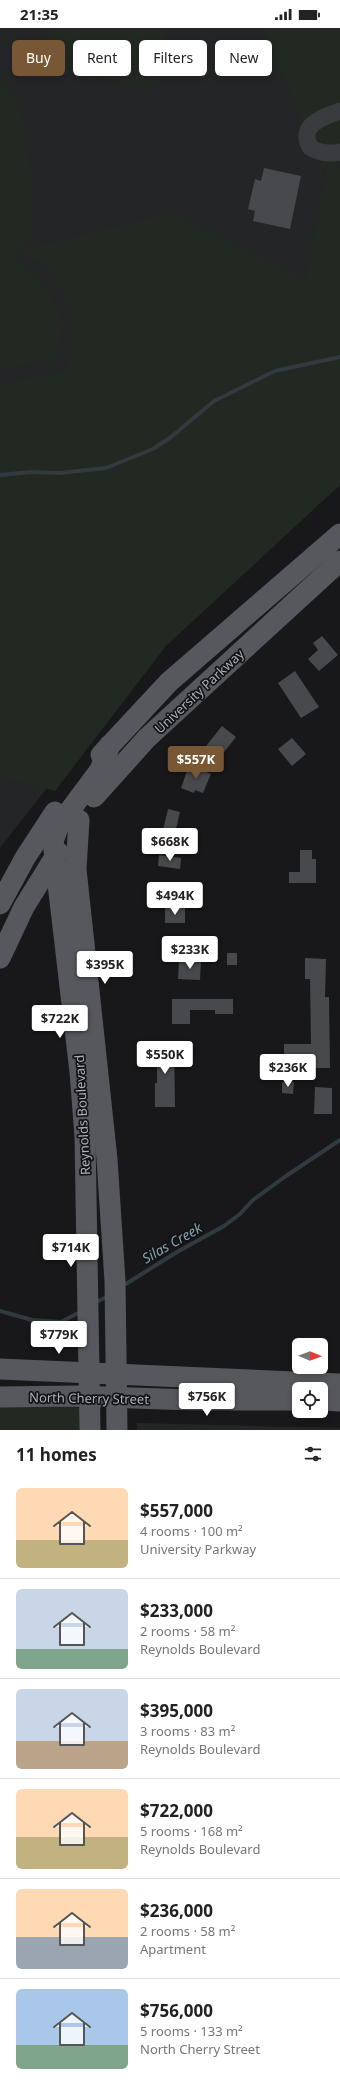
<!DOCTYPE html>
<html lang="en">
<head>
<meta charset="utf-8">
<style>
  body { margin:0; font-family:"Noto Sans",sans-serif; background:#f6f6f6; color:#222; height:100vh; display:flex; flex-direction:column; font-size:15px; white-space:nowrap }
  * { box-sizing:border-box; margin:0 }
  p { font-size:13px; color:#767676 }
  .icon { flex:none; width:22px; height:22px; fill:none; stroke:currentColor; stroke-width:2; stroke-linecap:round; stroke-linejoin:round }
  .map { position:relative; height:1402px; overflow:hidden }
  .drawer { display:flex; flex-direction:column; background:#fff; flex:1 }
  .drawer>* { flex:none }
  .top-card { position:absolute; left:12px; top:12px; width:316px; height:36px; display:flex; gap:8px }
  .needle { width:26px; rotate:91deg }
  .buttons { position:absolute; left:292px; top:1310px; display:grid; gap:8px }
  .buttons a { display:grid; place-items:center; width:36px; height:36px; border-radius:6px; background:#fff; box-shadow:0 2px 6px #0003; font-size:20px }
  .price { position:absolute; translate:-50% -34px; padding:0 9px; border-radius:4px; background:#fff; color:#222; font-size:13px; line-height:26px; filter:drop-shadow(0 1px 2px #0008) }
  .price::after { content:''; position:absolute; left:50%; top:24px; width:12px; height:9px; margin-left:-6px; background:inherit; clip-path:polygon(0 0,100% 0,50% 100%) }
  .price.selected { background:#775734; color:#fff }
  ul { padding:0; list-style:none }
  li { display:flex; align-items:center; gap:12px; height:100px; padding:0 16px }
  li+li { border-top:1px solid #e0e0e0 }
  li span { display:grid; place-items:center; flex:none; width:112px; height:80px; border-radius:6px; color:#555 }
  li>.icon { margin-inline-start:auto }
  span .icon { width:48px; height:48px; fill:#fffc; stroke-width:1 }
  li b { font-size:17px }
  h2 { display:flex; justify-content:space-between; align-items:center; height:48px; padding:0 16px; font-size:17px }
  .chip { padding:0 14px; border-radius:6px; background:#fff; box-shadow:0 2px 6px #0003; font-size:14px; line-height:36px }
  .chip.selected { background:#775734; color:#fff }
  .status { display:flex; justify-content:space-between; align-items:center; height:28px; padding:0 20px; background:#fff; direction:ltr }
  .status svg { height:11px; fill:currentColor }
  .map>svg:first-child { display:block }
  .built { fill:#242527 }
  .green { fill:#222922 }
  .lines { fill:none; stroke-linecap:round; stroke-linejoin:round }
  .stream { stroke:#313b3f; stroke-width:4 }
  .building { fill:#47494c }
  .minor { stroke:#393b3e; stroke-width:17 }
  .major { stroke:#56585d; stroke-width:21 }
  .labels { text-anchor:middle; stroke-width:3.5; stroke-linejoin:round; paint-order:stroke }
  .street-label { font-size:13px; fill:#acb1b8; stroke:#131315 }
  .water-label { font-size:14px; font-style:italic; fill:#86a3b0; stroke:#131315 }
</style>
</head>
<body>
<div class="status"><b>21:35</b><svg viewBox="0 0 49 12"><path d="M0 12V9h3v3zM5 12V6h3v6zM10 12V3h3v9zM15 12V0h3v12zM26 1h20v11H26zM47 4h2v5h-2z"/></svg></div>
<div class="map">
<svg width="340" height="1402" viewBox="0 0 340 1402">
  <rect width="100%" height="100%" fill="#18181a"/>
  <!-- built -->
  <g class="built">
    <path d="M0 0H340V442L164 610 0 820Z"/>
    <path d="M137 1395 340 1400V1402H137Z"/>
  </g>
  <!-- green -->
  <g class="green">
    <path d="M52 0H164L163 52 150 59 53 42 42 30Z"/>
    <path d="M262 0H340V457L166 618 55 763 0 748V357L68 342 72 285 51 243 21 222 14 229 44 255 63 295 56 330 0 342V51L20 80 30 136 34 210 22 222 171 185 306 252 326 145Z"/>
    <path d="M0 1377H73L79 1380V1402H0Z"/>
  </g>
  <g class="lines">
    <!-- stream -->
    <g class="stream">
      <path d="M0 447 31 444 59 445 106 440 153 421 171 409 214 373 275 343 340 329"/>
      <path d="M121 1259 177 1224 224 1198 240 1186 253 1172 286 1148 340 1112"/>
      <path d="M94 1275 109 1268"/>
      <path d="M0 1283 32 1292 61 1294 82 1283"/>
    </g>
  </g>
  <!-- building -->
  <g class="building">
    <path d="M264 140 301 148 290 201 253 193 255 183 248 181 255 151 261 153Z"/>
    <path d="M322 608 338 627 319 643 308 631 318 622 313 615Z"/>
    <path d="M295 643 319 679 301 690 278 655Z"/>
    <path d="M222 698 236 709 217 733 203 722Z"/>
    <path d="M292 710 306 726 292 738 278 721Z"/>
    <path d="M189 737 211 746 203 765 195 762 194 765 181 760Z"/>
    <path d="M168 781 180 784 175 805 163 802Z"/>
    <path d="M300 822H312V831H316V855H289V844H300Z"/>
    <path d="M159 827 181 830 180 841 158 838Z"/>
    <rect x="165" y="880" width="20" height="15"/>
    <rect x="227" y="925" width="10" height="12"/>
    <path d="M305 930 326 931 325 969H329L330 1040H310V1030H284V1016H311L310 951H305Z"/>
    <path d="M179 933H201L200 952 178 951Z"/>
    <path d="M172 971H233V986H215V982H190V996H172Z"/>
    <path d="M157 1013H174L175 1079H155V1055H157Z"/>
    <path d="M282 1054H294L293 1066 282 1065Z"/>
    <path d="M315 1059 332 1060V1086H314Z"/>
  </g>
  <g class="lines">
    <!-- minor -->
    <path class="minor" d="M340 83C324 89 298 96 310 119 318 125 330 126 340 124"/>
    <!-- major -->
    <g class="major">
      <path d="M101 727 169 654 340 506"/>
      <path d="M94 769 147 710 340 533"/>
      <path d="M79 792 76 841 107 1131 115 1253 117 1402"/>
      <path d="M0 876 25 830 55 784"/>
      <path d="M0 930 24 879 58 824"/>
      <path d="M0 1341 340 1356"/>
      <path d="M0 1369 75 1368 192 1372H299"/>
      <path d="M321 1372 340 1373"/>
      <path d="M90 1402 85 1109 80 1044 53 813 59 797 100 742 110 717"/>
    </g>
  </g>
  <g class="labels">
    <!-- street labels -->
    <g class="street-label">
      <text transform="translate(199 663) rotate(-43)" y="5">University Parkway</text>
      <text transform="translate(82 1087) rotate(-93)" y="5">Reynolds Boulevard</text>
      <text transform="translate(89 1370) rotate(1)" y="5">North Cherry Street</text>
    </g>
    <!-- water labels -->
    <g class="water-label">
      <text transform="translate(172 1215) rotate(-30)" y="5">Silas Creek</text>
    </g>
  </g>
</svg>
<div class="buttons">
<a><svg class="needle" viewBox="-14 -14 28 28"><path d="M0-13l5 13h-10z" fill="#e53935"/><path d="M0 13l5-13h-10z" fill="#767676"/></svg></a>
<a><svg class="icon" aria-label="locate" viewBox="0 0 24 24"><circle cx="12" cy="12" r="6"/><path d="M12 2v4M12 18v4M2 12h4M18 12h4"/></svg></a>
</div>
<b class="price selected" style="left:196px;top:752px">$557K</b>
<b class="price" style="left:170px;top:834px">$668K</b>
<b class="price" style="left:175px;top:888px">$494K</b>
<b class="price" style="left:190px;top:942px">$233K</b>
<b class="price" style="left:105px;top:957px">$395K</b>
<b class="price" style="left:60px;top:1011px">$722K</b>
<b class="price" style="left:165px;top:1047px">$550K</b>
<b class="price" style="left:288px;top:1060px">$236K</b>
<b class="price" style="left:71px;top:1240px">$714K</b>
<b class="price" style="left:59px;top:1327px">$779K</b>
<b class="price" style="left:207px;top:1389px">$756K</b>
<div class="top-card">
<a class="chip selected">Buy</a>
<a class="chip">Rent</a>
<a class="chip">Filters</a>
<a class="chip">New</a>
</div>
</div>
<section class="drawer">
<h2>11 homes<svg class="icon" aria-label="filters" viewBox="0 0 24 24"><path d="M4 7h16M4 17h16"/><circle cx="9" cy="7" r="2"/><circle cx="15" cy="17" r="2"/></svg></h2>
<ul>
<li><span style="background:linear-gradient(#ffd9b3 65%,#c2b280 0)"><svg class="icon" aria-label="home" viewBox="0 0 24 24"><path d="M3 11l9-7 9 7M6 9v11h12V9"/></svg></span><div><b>$557,000</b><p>4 rooms · 100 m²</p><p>University Parkway</p></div></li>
<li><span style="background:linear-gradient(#c9d6e8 75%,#7fa58c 0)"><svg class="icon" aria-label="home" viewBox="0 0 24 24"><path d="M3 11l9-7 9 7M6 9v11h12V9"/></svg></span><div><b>$233,000</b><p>2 rooms · 58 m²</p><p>Reynolds Boulevard</p></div></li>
<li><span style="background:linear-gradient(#c9d6e8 65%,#b9a48a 0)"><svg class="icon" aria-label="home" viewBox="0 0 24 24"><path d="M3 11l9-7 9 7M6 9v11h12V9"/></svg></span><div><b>$395,000</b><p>3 rooms · 83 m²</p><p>Reynolds Boulevard</p></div></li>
<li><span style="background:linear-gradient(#ffd9b3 60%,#c2b280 0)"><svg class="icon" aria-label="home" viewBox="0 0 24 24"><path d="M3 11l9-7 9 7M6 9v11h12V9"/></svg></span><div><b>$722,000</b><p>5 rooms · 168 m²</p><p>Reynolds Boulevard</p></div></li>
<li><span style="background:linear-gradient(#ffd9b3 60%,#9aa5b1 0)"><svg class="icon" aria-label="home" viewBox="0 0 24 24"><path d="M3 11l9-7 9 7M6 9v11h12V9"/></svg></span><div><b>$236,000</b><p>2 rooms · 58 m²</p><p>Apartment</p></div></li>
<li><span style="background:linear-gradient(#a9c7e8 70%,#7fa58c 0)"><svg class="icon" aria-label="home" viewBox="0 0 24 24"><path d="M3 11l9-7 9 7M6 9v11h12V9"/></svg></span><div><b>$756,000</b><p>5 rooms · 133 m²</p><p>North Cherry Street</p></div></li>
</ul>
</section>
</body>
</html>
